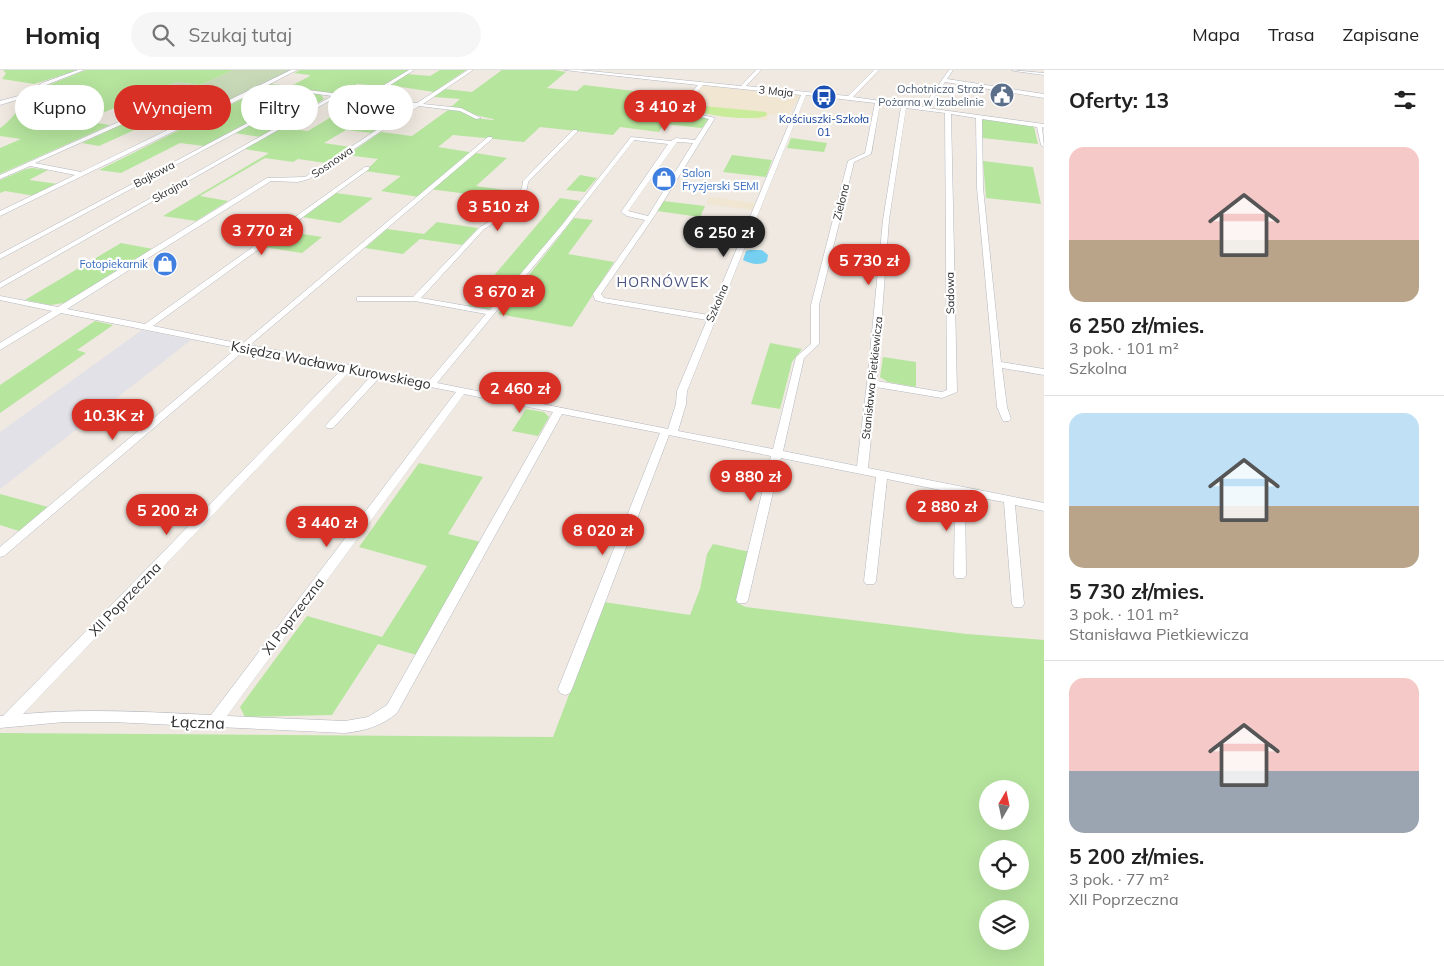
<!DOCTYPE html>
<html lang="pl">
<head>
<meta charset="utf-8">
<style>
  body { margin:0; font-family:Mulish,sans-serif; background:#f6f6f6; color:#222; height:100vh; display:flex; flex-direction:column; font-size:19px; white-space:nowrap }
  * { box-sizing:border-box; margin:0 }
  p { font-size:16px; color:#767676 }
  .icon { flex:none; width:28px; height:28px; fill:none; stroke:currentColor; stroke-width:2; stroke-linecap:round; stroke-linejoin:round }
  .map { position:relative; flex:1; overflow:hidden }
  .details { display:flex; flex-direction:column; background:#fff; width:400px }
  .details>* { flex:none }
  .guide { position:absolute; left:15px; top:15px; width:475px; height:45px; display:flex; gap:10px }
  .needle { width:32px; rotate:9deg }
  .buttons { position:absolute; left:979px; top:710px; display:grid; gap:10px }
  .buttons a { display:grid; place-items:center; width:50px; height:50px; border-radius:50%; background:#fff; box-shadow:0 5px 20px #0002; font-size:25px }
  .price { position:absolute; translate:-50% -42px; padding:0 11px; border-radius:18px; background:#d93025; color:#fff; font-size:16px; line-height:32px; filter:drop-shadow(0 1px 2px #0008) }
  .price::after { content:''; position:absolute; left:50%; top:30px; width:15px; height:11px; margin-left:-8px; background:inherit; clip-path:polygon(0 0,100% 0,50% 100%) }
  .price.active { background:#222; color:#fff }
  ul { padding:0; list-style:none }
  li { display:grid; align-content:center; gap:10px; height:265px; padding:0 25px }
  li+li { border-top:1px solid #e0e0e0 }
  li span { display:grid; place-items:center; height:155px; border-radius:15px; color:#555 }
  li>.icon { margin-inline-start:auto }
  span .icon { width:90px; height:90px; fill:#fffc; stroke-width:1 }
  li b { font-size:21px }
  h2 { display:flex; justify-content:space-between; align-items:center; height:60px; padding:0 25px; font-size:21px }
  .pill { padding:0 18px; border-radius:22px; background:#fff; box-shadow:0 5px 20px #0002; font-size:18px; line-height:45px }
  .pill.active { background:#d93025; color:#fff }
  header { display:flex; align-items:center; gap:30px; box-sizing:border-box; height:70px; padding:0 25px; background:#fff; border-bottom:1px solid #e0e0e0 }
  header strong { font-size:24px }
  nav { display:flex; gap:28px; margin-inline-start:auto; font-size:18px }
  .search { width:350px; height:45px; background:#f6f6f6; display:flex; align-items:center; gap:12px; box-sizing:border-box; padding:0 18px; border-radius:28px; color:#767676; font-size:19px }
  main { display:flex; flex:1; min-height:0 }
  .map>svg:first-child { display:block }
  .industrial { fill:#e3e1e8 }
  .education { fill:#f0e6d1 }
  .green { fill:#b6e59e; fill-rule:evenodd }
  .cemetery { fill:#c8d9b8 }
  .pitch { fill:#c9ec9a }
  .water { fill:#75cff0 }
  .lines { fill:none; stroke-linecap:round; stroke-linejoin:round }
  .minor-casing { stroke:#b4b7c1; stroke-width:1 }
  .minor { fill:#fff; fill-rule:evenodd }
  .labels { text-anchor:middle; stroke-width:4.5; stroke-linejoin:round; paint-order:stroke }
  .far-service-label { font-size:11px; fill:#4e5e75; stroke:#fff; text-anchor:end }
  .far-street-label { font-size:11px; fill:#2e2e2e; stroke:#fff }
  .far-transit-label { font-size:11px; fill:#164399; stroke:#fff }
  .far-shop-label { font-size:11px; fill:#366cbe; stroke:#fff; text-anchor:start }
  .far-quarter-label { font-size:14px; letter-spacing:1px; fill:#4d5680; stroke:#fff }
  .street-label { font-size:14px; fill:#2e2e2e; stroke:#fff }
  .near-street-label { font-size:16px; fill:#2e2e2e; stroke:#fff }
</style>
</head>
<body>
<header>
<strong>Homiq</strong>
<div class="search"><svg class="icon" aria-label="search" viewBox="0 0 24 24"><circle cx="10" cy="10" r="6"/><path d="M15 15l6 6"/></svg>Szukaj tutaj</div>
<nav><a>Mapa</a><a>Trasa</a><a>Zapisane</a></nav>
</header>
<main>
<div class="map">
<svg width="1044" height="896" viewBox="0 0 1044 896">
  <rect width="100%" height="100%" fill="#efe9e1"/>
  <!-- industrial -->
  <path class="industrial" d="M142 260 191 270 0 419V362Z"/>
  <!-- education -->
  <g class="education">
    <path d="M700 16H705L800 25 788 46 769 44 766 50 683 41Z"/>
    <path d="M710 127 755 133 753 140 706 134Z"/>
  </g>
  <!-- green -->
  <g class="green">
    <path d="M3 0H78L34 14 2 9 6 3Z"/>
    <path d="M86 0H234L200 15 176 12 154 22 226 33 211 40 133 30 84 51 110 55 0 104V78L21 69 0 66V58C14 49 15 39 32 30L31 25 47 18 46 16Z"/>
    <path d="M300 0H409L382 16 357 14 338 24 269 15 271 14 291 16 310 6 309 5 294 3Z"/>
    <path d="M440 0H466L434 22 388 15 407 4 430 6Z"/>
    <path d="M502 0H554L566 2 547 18 577 21 584 15 634 21V23L648 25 639 36 675 40 673 43 709 48 702 58 664 54 659 62 620 57 613 65 540 57 524 72 453 65 438 77 507 88 476 116 518 122 505 136 461 130 468 124 429 119 419 127 381 121 401 106 365 101 378 89 347 85 381 62 412 66 448 40 460 41 474 48 493 50 494 49C478 47 466 40 450 38L460 29 434 27 445 19 472 22Z"/>
    <path d="M264 18 283 20 260 33 281 35 204 76 180 73 121 103 99 100Z"/>
    <path d="M310 23 321 25 324 29 300 44 264 47Z"/>
    <path d="M387 34 410 37 372 63 346 60 324 73 350 77 326 93 298 89 293 92 265 88 200 126 228 131 196 151 163 146 269 83 244 79 282 58 308 61 341 41 369 45Z"/>
    <path d="M166 45 194 48 175 57 148 53Z"/>
    <path d="M260 49 272 53 275 59 261 67 234 63Z"/>
    <path d="M985 49 1034 57 1038 74 982 68 981 50Z"/>
    <path d="M123 54 141 57 99 76 82 73Z"/>
    <path d="M791 68 827 73 824 82 787 78Z"/>
    <path d="M732 85 772 90 766 107 723 102Z"/>
    <path d="M983 91 1033 97 1041 134 986 128Z"/>
    <path d="M32 98 48 100 29 110 58 114 35 126 5 121 0 123V110L26 99Z"/>
    <path d="M580 105 597 108 585 122 566 120Z"/>
    <path d="M336 123 373 128 340 153 302 147Z"/>
    <path d="M560 128 580 131 561 156 493 237 487 239 468 236Z"/>
    <path d="M663 131 705 136 700 147 657 141Z"/>
    <path d="M574 148 593 150 568 184 614 192 572 257 498 244Z"/>
    <path d="M437 152 478 158 462 175 420 169 403 184 365 178 387 159 424 164Z"/>
    <path d="M283 161 322 167 302 183 263 177Z"/>
    <path d="M121 173 153 179 64 233 50 235 25 230Z"/>
    <path d="M95 251 113 255 77 280 86 283 0 343V315Z"/>
    <path d="M770 273 802 279 792 292 780 339 751 334Z"/>
    <path d="M883 287 916 292V317L888 312 880 307Z"/>
    <path d="M526 339 544 342 549 347 538 366 512 361Z"/>
    <path d="M419 393 483 407 448 464 481 472 417 585 378 574 332 645 245 647 240 637 307 546 382 567 427 496 359 477Z"/>
    <path d="M0 424 48 437 19 461 0 455Z"/>
    <path d="M713 474 750 482 737 533 746 537 967 564 1044 570V896H0V663L553 667 604 532 690 545 700 519 707 484ZM988 719H1020V751H988ZM988 779H1020V811H988ZM988 839H1020V871H988Z"/>
  </g>
  <!-- cemetery -->
  <path class="cemetery" d="M234 0H292L226 33 153 22 176 12 200 15Z"/>
  <!-- pitch -->
  <path class="pitch" d="M704 36 766 42 767 45C759 52 705 46 695 40L696 38Z"/>
  <!-- water -->
  <path class="water" d="M750 180H762L768 185 767 191C761 196 750 194 743 190L746 181Z"/>
  <g class="lines">
    <defs>
      <g id="minor">
        <path d="M78 0H84L46 15 33 25 0 35V31L29 23 42 13Z"/>
        <path d="M291 0H297L268 15 364 27 409 0H414L370 28 417 33 468 0H473L423 34 461 38 481 48 476 49 460 41 419 36 309 109 298 112 271 111 67 239 145 254 365 97H369V99L153 256 242 274 488 67H492V69L250 275 429 311 486 244 415 231H357V227H413L480 157 492 150 522 118 523 111 573 60H577V62L528 112 527 119 496 152 484 159 421 228 490 240 562 155 631 67 671 71 676 68 695 70 709 49 675 41 698 15 564 0H580L741 16 756 0H761L746 16 848 26 874 0H879L853 27 923 37 949 0H953L947 9 1044 24V28L945 12 927 38 1044 54V58L1042 57 1044 77 1041 75 1037 57 982 49 983 118 1001 292 1044 299V305L1002 298 1007 337 1011 349 1009 351H1003L997 337 977 118 976 48 951 44 957 322 942 328 876 317 868 398 1044 433V441L1015 435 1024 534 1022 537H1014L1012 534 1004 432 965 425 966 505 964 508H956L954 505 955 423 887 409 876 511 874 514H866L864 511 876 407 781 388 748 530 746 533H738L736 530 771 386 669 365 572 619 570 623 565 625 560 623 558 619 660 363 562 344 397 643C382 656 364 661 345 663L112 652H64L0 658V646H3L342 299 245 280 4 486 0 487V477L237 278 61 243 0 280V273L52 241 0 230V226L58 237 267 108 305 107 413 36 339 27 331 30 0 218V213L332 26 310 23 0 189V184L304 23 263 18 0 146V141L75 105 30 96 0 109V105L150 38H154V40L35 93 81 102ZM703 15 801 25 709 245 604 228 601 224 655 145 715 48 682 40ZM806 25 875 33 865 83 848 91 811 235V274L796 287 773 379 678 361 686 334 687 321ZM880 34 901 37 883 150 867 313 857 396 783 381 804 288 819 274V235L854 92 871 84ZM906 38 945 43 947 320 942 322 877 311 889 150ZM634 70 668 74 621 142 627 146 645 150 593 224 595 230 602 232 707 250 677 321 676 334 668 359 437 313 566 157ZM677 72 693 73 648 146 628 141ZM350 301 372 305 327 354 325 356 327 358H333L380 307 456 322 211 645C148 642 86 638 23 644ZM464 324 553 342 387 635 368 647 345 651 227 646Z"/>
        <path d="M1012 0 1044 3V5L1014 1Z"/>
      </g>
    </defs>
    <!-- minor casing -->
    <use href="#minor" class="minor-casing"/>
    <!-- minor -->
    <use href="#minor" class="minor"/>
  </g>
  <!-- icons -->
  <defs>
    <symbol id="civic-disc" viewBox="-11 -11 22 22"><circle r="9.5" fill="#5c6f8a" stroke="#fff"/><path d="M-.6-6.5H3V-4.5H.6V-3L4-1V1h2V6H-6V1h2V-1L-.6-3ZM-1.2 2.5V6h2.4V2.5Z" fill="#fff"/></symbol>
    <symbol id="bus-disc" viewBox="-11 -11 22 22"><circle r="9.5" fill="#1a4fb4" stroke="#fff"/><path d="M-5-6H5V4H4V6H2V4H-2V6H-4V4H-5ZM-3.5-4V0h7V-4ZM-3.5 1.2v1.5H-2V1.2ZM2 1.2v1.5H3.5V1.2Z" fill="#fff"/></symbol>
    <symbol id="shop-disc" viewBox="-11 -11 22 22"><circle r="9.5" fill="#3f7fe0" stroke="#fff"/><path d="M-5-2.5h2.3a2.7 3.5 0 0 1 5.4 0H5L5.5 6h-11ZM-1.5-2.5h3a1.5 2.3 0 0 0-3 0Z" fill="#fff"/></symbol>
  </defs>
  <g fill-rule="evenodd">
    <use href="#civic-disc" x="988" y="11" width="28" height="28"/>
    <use href="#bus-disc" x="810" y="13" width="28" height="28"/>
    <use href="#shop-disc" x="650" y="95" width="28" height="28"/>
    <use href="#shop-disc" x="151" y="180" width="28" height="28"/>
  </g>
  <g class="labels">
    <!-- far-service labels -->
    <g class="far-service-label">
      <text x="984" y="23">Ochotnicza Straż<tspan x="984" dy="13">Pożarna w Izabelinie</tspan></text>
    </g>
    <!-- far-street labels -->
    <g class="far-street-label">
      <text transform="translate(776 21) rotate(6)" y="4">3 Maja</text>
      <text transform="translate(332 92) rotate(-34)" y="4">Sosnowa</text>
      <text transform="translate(154 104) rotate(-28)" y="4">Bajkowa</text>
      <text transform="translate(170 120) rotate(-29)" y="4">Skrajna</text>
      <text transform="translate(841 132) rotate(-76)" y="4">Zielona</text>
      <text transform="translate(950 223) rotate(-91)" y="4">Sadowa</text>
      <text transform="translate(717 233) rotate(-67)" y="4">Szkolna</text>
      <text transform="translate(872 308) rotate(-84)" y="4">Stanisława Pietkiewicza</text>
    </g>
    <!-- far-transit labels -->
    <g class="far-transit-label">
      <text x="824" y="53">Kościuszki-Szkoła<tspan x="824" dy="13">01</tspan></text>
    </g>
    <!-- far-shop labels -->
    <g class="far-shop-label">
      <text x="682" y="107">Salon<tspan x="682" dy="13">Fryzjerski SEMI</tspan></text>
      <text x="148" y="198" text-anchor="end">Fotopiekarnik</text>
    </g>
    <!-- far-quarter labels -->
    <g class="far-quarter-label">
      <text x="663" y="217">HORNÓWEK</text>
    </g>
    <!-- street labels -->
    <g class="street-label">
      <text transform="translate(331 295) rotate(11)" y="5">Księdza Wacława Kurowskiego</text>
      <text transform="translate(125 529) rotate(-46)" y="5">XII Poprzeczna</text>
      <text transform="translate(293 546) rotate(-53)" y="5">XI Poprzeczna</text>
    </g>
    <!-- near-street labels -->
    <g class="near-street-label">
      <text transform="translate(198 652) rotate(2)" y="6">Łączna</text>
    </g>
  </g>
</svg>
<div class="buttons">
<a><svg class="needle" viewBox="-14 -14 28 28"><path d="M0-13l5 13h-10z" fill="#e53935"/><path d="M0 13l5-13h-10z" fill="#767676"/></svg></a>
<a><svg class="icon" aria-label="locate" viewBox="0 0 24 24"><circle cx="12" cy="12" r="6"/><path d="M12 2v4M12 18v4M2 12h4M18 12h4"/></svg></a>
<a><svg class="icon" aria-label="layers" viewBox="0 0 24 24"><path d="M12 4l9 5-9 5-9-5zM3 14l9 5 9-5"/></svg></a>
</div>
<b class="price" style="left:665px;top:62px">3 410 zł</b>
<b class="price" style="left:498px;top:162px">3 510 zł</b>
<b class="price" style="left:262px;top:186px">3 770 zł</b>
<b class="price active" style="left:724px;top:188px">6 250 zł</b>
<b class="price" style="left:869px;top:216px">5 730 zł</b>
<b class="price" style="left:504px;top:247px">3 670 zł</b>
<b class="price" style="left:520px;top:344px">2 460 zł</b>
<b class="price" style="left:113px;top:371px">10.3K zł</b>
<b class="price" style="left:751px;top:432px">9 880 zł</b>
<b class="price" style="left:947px;top:462px">2 880 zł</b>
<b class="price" style="left:167px;top:466px">5 200 zł</b>
<b class="price" style="left:327px;top:478px">3 440 zł</b>
<b class="price" style="left:603px;top:486px">8 020 zł</b>
<div class="guide">
<a class="pill">Kupno</a>
<a class="pill active">Wynajem</a>
<a class="pill">Filtry</a>
<a class="pill">Nowe</a>
</div>
</div>
<section class="details">
<h2>Oferty: 13<svg class="icon" aria-label="filters" viewBox="0 0 24 24"><path d="M4 7h16M4 17h16"/><circle cx="9" cy="7" r="2"/><circle cx="15" cy="17" r="2"/></svg></h2>
<ul>
<li><span style="background:linear-gradient(#f6c9c9 60%,#b9a48a 0)"><svg class="icon" aria-label="home" viewBox="0 0 24 24"><path d="M3 11l9-7 9 7M6 9v11h12V9"/></svg></span><div><b>6 250 zł/mies.</b><p>3 pok. · 101 m²</p><p>Szkolna</p></div></li>
<li><span style="background:linear-gradient(#bfe0f5 60%,#b9a48a 0)"><svg class="icon" aria-label="home" viewBox="0 0 24 24"><path d="M3 11l9-7 9 7M6 9v11h12V9"/></svg></span><div><b>5 730 zł/mies.</b><p>3 pok. · 101 m²</p><p>Stanisława Pietkiewicza</p></div></li>
<li><span style="background:linear-gradient(#f6c9c9 60%,#9aa5b1 0)"><svg class="icon" aria-label="home" viewBox="0 0 24 24"><path d="M3 11l9-7 9 7M6 9v11h12V9"/></svg></span><div><b>5 200 zł/mies.</b><p>3 pok. · 77 m²</p><p>XII Poprzeczna</p></div></li>
</ul>
</section>
</main>
</body>
</html>
